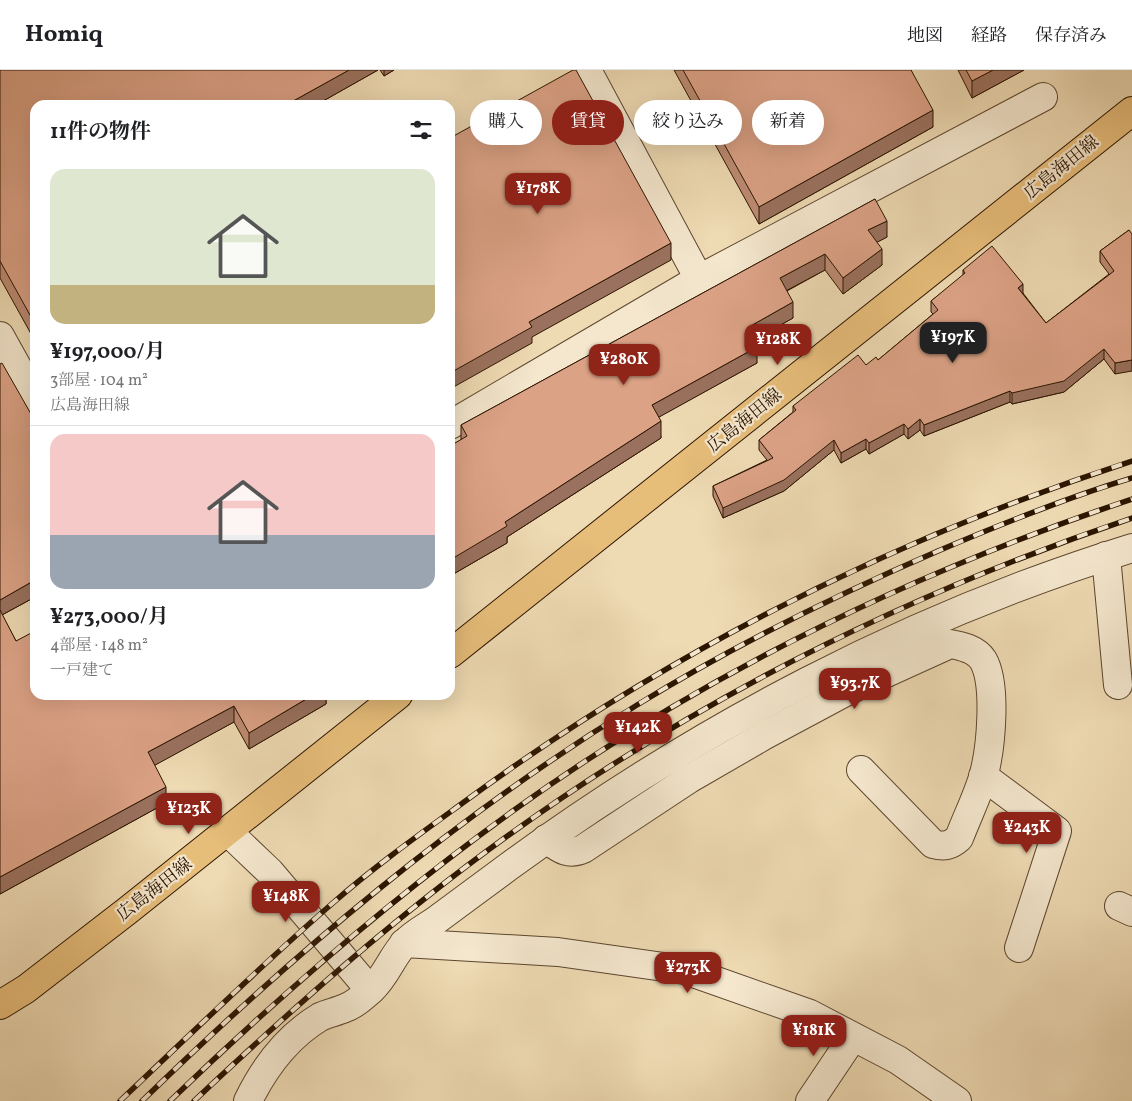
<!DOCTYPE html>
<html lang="ja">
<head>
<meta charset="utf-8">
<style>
  body { margin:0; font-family:Vollkorn,"Noto Serif JP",serif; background:#f2f2f2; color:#202124; height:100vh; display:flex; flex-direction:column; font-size:19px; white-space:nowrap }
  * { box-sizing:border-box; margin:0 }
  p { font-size:16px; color:#757577 }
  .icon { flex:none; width:28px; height:28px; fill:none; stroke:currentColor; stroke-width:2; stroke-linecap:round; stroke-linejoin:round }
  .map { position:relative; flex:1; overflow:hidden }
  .sheet { position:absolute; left:30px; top:30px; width:425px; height:600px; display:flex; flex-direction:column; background:#fff; border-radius:15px; box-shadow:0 5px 20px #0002 }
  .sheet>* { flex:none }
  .banner { position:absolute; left:470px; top:30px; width:475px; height:45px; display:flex; gap:10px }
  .price { position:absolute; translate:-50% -42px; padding:0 11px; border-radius:10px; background:#8f2418; color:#fff; font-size:16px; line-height:32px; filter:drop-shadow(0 1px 2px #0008) }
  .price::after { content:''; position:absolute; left:50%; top:30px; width:15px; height:11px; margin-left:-8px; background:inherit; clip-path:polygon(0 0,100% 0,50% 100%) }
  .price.current { background:#222; color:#fff }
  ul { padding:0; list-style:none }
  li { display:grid; align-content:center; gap:10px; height:265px; padding:0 20px }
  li+li { border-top:1px solid #e0e0e0 }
  li span { display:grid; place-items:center; height:155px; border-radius:15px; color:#555 }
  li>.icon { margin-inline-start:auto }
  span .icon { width:90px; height:90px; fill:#fffc; stroke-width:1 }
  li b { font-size:21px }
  h2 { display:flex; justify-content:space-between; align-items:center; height:60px; padding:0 20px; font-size:21px }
  .tag { padding:0 18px; border-radius:22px; background:#fff; box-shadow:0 5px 20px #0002; font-size:18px; line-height:45px }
  .tag.current { background:#8f2418; color:#fff }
  header { display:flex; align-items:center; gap:30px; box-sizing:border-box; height:70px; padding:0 25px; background:#fff; border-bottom:1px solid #e0e0e0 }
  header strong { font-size:24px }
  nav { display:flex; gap:28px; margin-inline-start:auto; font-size:18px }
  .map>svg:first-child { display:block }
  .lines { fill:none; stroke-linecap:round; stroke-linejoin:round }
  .minor-casing { stroke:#5c462d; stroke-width:30 }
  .major-casing { stroke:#2c1500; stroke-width:30 }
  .minor { stroke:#f4e7ce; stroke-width:28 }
  .major { stroke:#e7bd7a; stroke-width:28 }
  .rail-casing { stroke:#2c1500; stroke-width:5.5 }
  .rail { stroke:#f4e7ce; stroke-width:4; stroke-dasharray:11; stroke-linecap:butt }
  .wall { fill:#bd8b73; stroke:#2c1500 }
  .shaded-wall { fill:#9a715e; stroke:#2c1500 }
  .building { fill:#dca286; stroke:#2c1500 }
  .labels { text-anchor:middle; stroke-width:4.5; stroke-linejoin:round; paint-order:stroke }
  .street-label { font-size:18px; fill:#2c1500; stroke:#f4e7ce }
</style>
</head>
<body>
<header>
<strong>Homiq</strong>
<nav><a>地図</a><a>経路</a><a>保存済み</a></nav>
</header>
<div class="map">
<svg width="1132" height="1031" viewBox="0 0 1132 1031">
  <rect width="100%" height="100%" fill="#eedab3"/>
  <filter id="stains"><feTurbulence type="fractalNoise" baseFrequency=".004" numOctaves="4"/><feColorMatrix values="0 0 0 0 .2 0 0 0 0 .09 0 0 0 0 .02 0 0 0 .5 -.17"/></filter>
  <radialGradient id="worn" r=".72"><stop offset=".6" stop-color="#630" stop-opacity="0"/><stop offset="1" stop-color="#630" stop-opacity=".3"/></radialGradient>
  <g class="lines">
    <defs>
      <g id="minor">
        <path d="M587 0 699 209"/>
        <path d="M0 266 35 329"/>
        <path d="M450 355 699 209 1043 27"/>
        <path d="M1106 486 1118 615"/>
        <path d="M983 706 1057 761 1019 878"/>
        <path d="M227 761 270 802 370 920"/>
        <path d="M546 769C559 778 567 786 583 779L689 709 765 665 851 619 950 574C962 576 976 579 983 590 997 614 991 677 984 704 978 725 967 747 959 768 950 776 944 777 933 774L861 700"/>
        <path d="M1119 836 1132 842"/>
        <path d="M404 873 558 882 685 900 810 944 898 990 957 1031"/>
        <path d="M248 1031C264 998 287 967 320 947 328 943 336 942 345 938 354 935 363 927 371 920 387 905 392 886 405 873 413 864 425 858 435 851 459 833 484 815 508 797 696 659 909 547 1132 478"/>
        <path d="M810 1031 853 967"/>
      </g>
      <g id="major">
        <path d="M450 584 1132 41"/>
        <path d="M0 935 26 919 127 841 398 625"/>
      </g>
    </defs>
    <!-- minor casing -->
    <use href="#minor" class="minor-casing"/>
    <!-- major casing -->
    <use href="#major" class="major-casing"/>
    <!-- minor -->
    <use href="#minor" class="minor"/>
    <!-- major -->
    <use href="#major" class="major"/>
    <defs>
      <g id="rail">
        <path d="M120 1031C191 964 260 896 334 832 375 796 420 764 464 732 667 583 892 469 1132 391"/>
        <path d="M142 1031C293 884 456 746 637 635 733 576 834 526 938 481 1001 454 1066 428 1132 408"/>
        <path d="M170 1031C279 926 394 826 517 738 704 604 914 502 1132 429"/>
        <path d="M194 1031C293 938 395 847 506 767 697 629 909 523 1132 448"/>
      </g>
    </defs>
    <!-- rail casing -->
    <use href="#rail" class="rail-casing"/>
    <!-- rail -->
    <use href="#rail" class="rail"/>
  </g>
  <!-- wall -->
  <g class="wall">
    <path d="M0 0H378L316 35H35V271L0 208Z"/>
    <path d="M380 0H394L384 6Z"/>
    <path d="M674 0H911L933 57 759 154Z"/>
    <path d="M958 0H1024L972 28Z"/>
    <path d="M875 129 887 167 877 172 882 195 843 224 825 200 787 221 793 248 753 270 757 293 658 347 661 368 507 467V473L450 506V376L461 370V355Z"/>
    <path d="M1129 160 1115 304 1104 289 1064 322 1012 334 1010 332 924 366 920 360 908 369 904 364 869 384 866 379 841 393 834 380 784 421 723 448 713 426V416L767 390 759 380V370L793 342V336L866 295 878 290 933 244 931 242V231L963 206V200L1023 223 1046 253 1109 204 1100 192V181Z"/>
    <path d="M0 294 35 351V527L2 545 16 571 326 625V634L249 679 234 652 154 695 166 733 0 824Z"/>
  </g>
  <!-- shaded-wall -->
  <g class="shaded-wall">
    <path d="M349 0H378L316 35H286Z"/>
    <path d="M384 0H394L384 6Z"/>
    <path d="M993 0H1024L972 28V11Z"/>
    <path d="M933 40V57L759 154V137Z"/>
    <path d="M887 151V167L868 177V160Z"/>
    <path d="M671 173V190L532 267V273L450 319V303L529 252Z"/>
    <path d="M882 179V195L843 224V208Z"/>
    <path d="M825 184V200L780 224V208Z"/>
    <path d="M1023 214V225L1018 218Z"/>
    <path d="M793 232V248L747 274V258Z"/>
    <path d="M757 277V293L652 351V335Z"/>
    <path d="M1104 279V289L1064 322 1012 334V323Z"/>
    <path d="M1132 290V301L1115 304V293Z"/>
    <path d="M1010 321V332L924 366V355Z"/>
    <path d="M920 349V360L908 369V359Z"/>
    <path d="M661 351V368L507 467V473L450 506V490L505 452Z"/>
    <path d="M904 354V364L869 384V373Z"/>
    <path d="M866 369V379L841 393V383Z"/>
    <path d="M834 370V380L784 421 723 448V438Z"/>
    <path d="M35 510V527L0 546V530Z"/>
    <path d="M313 625H326V634L249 679V663Z"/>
    <path d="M234 636V652L148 699V682Z"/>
    <path d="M166 717V733L0 824V807Z"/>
  </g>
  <!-- building -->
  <g class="building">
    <path d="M0 0H349L286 35H35V254L0 191Z"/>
    <path d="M573 0H576L671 173 529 252 532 257 450 303V68Z"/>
    <path d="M683 0H911L933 40 759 137Z"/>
    <path d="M966 0H993L972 11Z"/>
    <path d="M875 129 887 151 868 160 882 179 843 208 825 184 780 208 793 232 747 258 757 277 652 335 661 351 505 452 507 456 450 490V376L467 366 461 355Z"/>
    <path d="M1129 160 1132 164V290L1115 293 1104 279 1064 311 1012 323 1010 321 924 355 920 349 908 359 904 354 869 373 866 369 841 383 834 370 784 410 723 438 713 416 773 388 759 370 796 340 793 336 858 285 866 295 876 287 878 290 938 240 931 231 965 203 963 200 992 176 1023 214 1018 218 1046 253 1114 201 1100 181Z"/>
    <path d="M2 293 35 351V510L0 530V294Z"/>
    <path d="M0 540 16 571 35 561V625H313L249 663 234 636 148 682 166 717 0 807Z"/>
  </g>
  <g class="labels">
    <!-- street labels -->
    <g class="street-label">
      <text transform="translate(1061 97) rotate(-39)" y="6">広島海田線</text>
      <text transform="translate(744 350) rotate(-39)" y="6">広島海田線</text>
      <text transform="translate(154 819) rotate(-38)" y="6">広島海田線</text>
    </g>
  </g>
  <rect width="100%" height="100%" filter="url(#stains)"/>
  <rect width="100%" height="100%" fill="url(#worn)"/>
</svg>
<b class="price" style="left:538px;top:145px">¥178K</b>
<b class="price current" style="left:953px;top:294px">¥197K</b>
<b class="price" style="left:778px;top:296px">¥128K</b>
<b class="price" style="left:624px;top:316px">¥280K</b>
<b class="price" style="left:855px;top:640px">¥93.7K</b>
<b class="price" style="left:638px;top:684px">¥142K</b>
<b class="price" style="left:189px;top:765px">¥123K</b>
<b class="price" style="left:1027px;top:784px">¥243K</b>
<b class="price" style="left:286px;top:853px">¥148K</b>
<b class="price" style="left:688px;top:924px">¥273K</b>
<b class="price" style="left:814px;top:987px">¥181K</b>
<div class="banner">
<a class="tag">購入</a>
<a class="tag current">賃貸</a>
<a class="tag">絞り込み</a>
<a class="tag">新着</a>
</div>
<section class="sheet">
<h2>11件の物件<svg class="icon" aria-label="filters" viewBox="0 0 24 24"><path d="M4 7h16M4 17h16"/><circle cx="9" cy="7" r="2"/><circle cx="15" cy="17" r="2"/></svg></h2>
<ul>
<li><span style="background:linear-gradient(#dfe7d0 75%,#c2b280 0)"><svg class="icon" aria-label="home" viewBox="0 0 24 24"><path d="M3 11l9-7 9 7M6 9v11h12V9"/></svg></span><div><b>¥197,000/月</b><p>3部屋 · 104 m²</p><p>広島海田線</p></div></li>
<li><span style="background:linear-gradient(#f6c9c9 65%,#9aa5b1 0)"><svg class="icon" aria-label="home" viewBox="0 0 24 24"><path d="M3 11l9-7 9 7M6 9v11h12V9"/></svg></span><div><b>¥273,000/月</b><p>4部屋 · 148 m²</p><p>一戸建て</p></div></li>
</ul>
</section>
</div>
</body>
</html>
